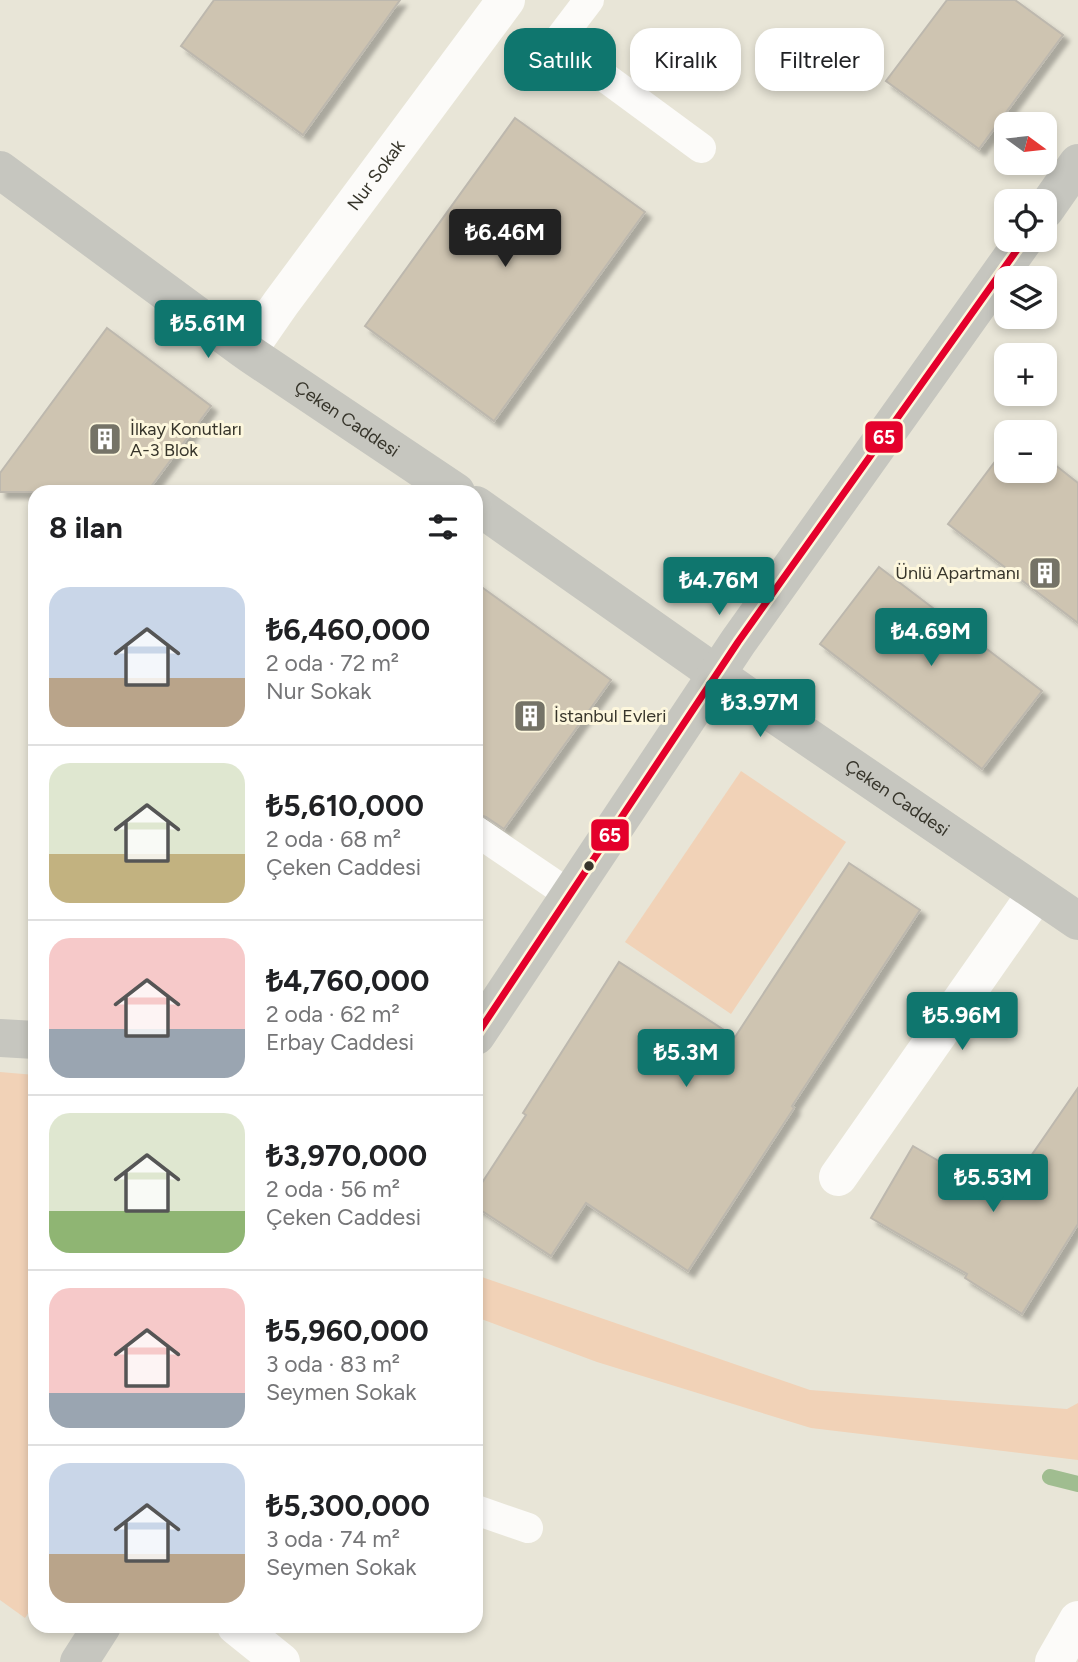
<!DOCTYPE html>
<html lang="tr">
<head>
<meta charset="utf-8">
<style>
  body { margin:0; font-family:Figtree,sans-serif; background:#f6f6f6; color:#202124; height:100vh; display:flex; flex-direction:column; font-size:26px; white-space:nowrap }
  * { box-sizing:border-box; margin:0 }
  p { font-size:23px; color:#757577 }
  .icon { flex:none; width:38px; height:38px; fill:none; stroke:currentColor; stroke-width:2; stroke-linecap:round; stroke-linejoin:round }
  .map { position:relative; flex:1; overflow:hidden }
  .drawer { position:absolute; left:28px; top:485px; width:455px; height:1148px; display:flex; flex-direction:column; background:#fff; border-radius:21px; box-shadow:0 4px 10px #0003 }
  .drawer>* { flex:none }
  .guide { position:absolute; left:504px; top:28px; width:469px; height:63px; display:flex; gap:14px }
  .needle { width:46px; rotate:105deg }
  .controls { position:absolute; left:994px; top:112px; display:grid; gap:14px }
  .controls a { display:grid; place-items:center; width:63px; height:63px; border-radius:14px; background:#fff; box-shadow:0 4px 10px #0003; font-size:35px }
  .price { position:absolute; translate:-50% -60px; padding:0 16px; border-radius:7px; background:#0f766e; color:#fff; font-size:23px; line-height:46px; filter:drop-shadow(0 2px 4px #0008) }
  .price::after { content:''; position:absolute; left:50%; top:42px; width:21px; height:16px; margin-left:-10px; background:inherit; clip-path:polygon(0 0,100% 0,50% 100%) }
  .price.active { background:#222; color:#fff }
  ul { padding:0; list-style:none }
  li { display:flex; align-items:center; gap:21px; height:175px; padding:0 21px }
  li+li { border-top:2px solid #e0e0e0 }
  li span { display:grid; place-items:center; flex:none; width:196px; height:140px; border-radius:21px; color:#555 }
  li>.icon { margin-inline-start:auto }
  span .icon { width:84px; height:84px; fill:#fffc; stroke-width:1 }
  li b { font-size:30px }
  h2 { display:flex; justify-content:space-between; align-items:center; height:84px; padding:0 21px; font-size:30px }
  .chip { padding:0 24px; border-radius:21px; background:#fff; box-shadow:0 4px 10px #0003; font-size:24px; line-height:63px }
  .chip.active { background:#0f766e; color:#fff }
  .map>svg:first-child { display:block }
  .green { fill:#f1d2b7 }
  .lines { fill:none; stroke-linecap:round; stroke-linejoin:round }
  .stream { stroke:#a0bd90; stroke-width:16 }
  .building { fill:#cec4b1; stroke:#bdb8ae; stroke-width:2; filter:url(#shadow) }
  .lane { stroke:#fcfbf9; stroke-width:30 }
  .street { stroke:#fcfbf9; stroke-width:38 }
  .secondary { stroke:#c6c6bf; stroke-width:38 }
  .bus-1-casing { stroke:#fdf7dd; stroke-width:12 }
  .bus-1 { stroke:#e4002b; stroke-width:7 }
  .bus-dot { fill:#37352b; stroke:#fdf7dd; stroke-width:2.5 }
  .labels { text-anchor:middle; stroke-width:6; stroke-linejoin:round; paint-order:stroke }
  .street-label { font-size:18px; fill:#37352b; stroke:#fdf7dd }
  .poi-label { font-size:18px; fill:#37352b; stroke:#fdf7dd; text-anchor:start }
  .line-badge { stroke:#fdf7dd; stroke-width:2.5 }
  .badge-label { font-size:19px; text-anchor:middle; font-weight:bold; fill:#fff }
</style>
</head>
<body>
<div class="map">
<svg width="1078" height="1662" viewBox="0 0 1078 1662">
  <defs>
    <filter id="shadow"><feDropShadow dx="6" dy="6" stdDeviation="2" flood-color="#0004"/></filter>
  </defs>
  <rect width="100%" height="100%" fill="#e8e5d7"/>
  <!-- green -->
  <g class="green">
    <path d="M741 771 846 842 731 1014 625 942Z"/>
    <path d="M0 1072 35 1075V1603L25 1618 0 1600Z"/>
    <path d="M476 1275 810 1390 1067 1409 1078 1403V1460L811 1428 597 1362 476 1317Z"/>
  </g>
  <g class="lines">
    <!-- stream -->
    <path class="stream" d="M1050 1477 1078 1484"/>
  </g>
  <!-- building -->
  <g class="building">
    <path d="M214 0H400L303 135 181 46Z"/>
    <path d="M947 0H1015L1063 35 979 149 886 81Z"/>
    <path d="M515 118 645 212 494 421 365 326Z"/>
    <path d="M107 328 211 406 147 492H0V473Z"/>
    <path d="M1006 447V471H1045V457L1078 483V623L948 524Z"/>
    <path d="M879 567 1042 691 982 769 820 644Z"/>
    <path d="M476 583 611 680 504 829 486 817 476 814Z"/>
    <path d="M849 863 920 910 792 1106 794 1108 688 1271 586 1203 551 1256 476 1207V1192L526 1115 523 1113 619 962 735 1037Z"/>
    <path d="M1078 1088V1224L1022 1314 965 1278 967 1274 871 1218 913 1146 1002 1198Z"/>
  </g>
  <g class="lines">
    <!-- lane -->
    <g class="lane">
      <path d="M589 0 557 42 701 148"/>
      <path d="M476 831 570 895"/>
      <path d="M476 1510 528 1528"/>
    </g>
    <!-- street -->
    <g class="street">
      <path id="s1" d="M247 352 281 303 506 0"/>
      <path d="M838 1177 1036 894"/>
      <path d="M236 1626 281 1662"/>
      <path d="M1054 1662 1078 1620"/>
    </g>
    <!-- secondary -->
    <g class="secondary">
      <path id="s2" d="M0 170 247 352 456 492"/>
      <path d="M1045 210 1078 163"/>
      <path id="s3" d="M476 505 749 697 1078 921"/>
      <path d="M476 1036 738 642 1024 240"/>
      <path d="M0 1038 35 1040"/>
      <path d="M79 1662 102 1626"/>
    </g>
    <defs>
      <path id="bus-1" d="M476 1036 738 642 1024 240"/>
    </defs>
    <!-- bus-1 casing -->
    <use href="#bus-1" class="bus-1-casing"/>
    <!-- bus-1 -->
    <use href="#bus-1" class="bus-1"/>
  </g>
  <!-- icons -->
  <defs>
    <symbol id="building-square" viewBox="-11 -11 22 22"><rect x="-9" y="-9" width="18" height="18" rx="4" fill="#757367" stroke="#fdf7dd"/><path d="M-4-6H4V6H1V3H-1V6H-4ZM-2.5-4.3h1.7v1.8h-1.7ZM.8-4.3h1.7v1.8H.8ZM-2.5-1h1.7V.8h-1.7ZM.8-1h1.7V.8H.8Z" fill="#fff"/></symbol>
  </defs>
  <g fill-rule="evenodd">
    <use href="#building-square" x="86" y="420" width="38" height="38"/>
    <use href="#building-square" x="1026" y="554" width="38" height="38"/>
    <use href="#building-square" x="511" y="697" width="38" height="38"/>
  </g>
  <!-- markers -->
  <circle class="bus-dot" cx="589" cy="866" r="6"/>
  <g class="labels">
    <!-- street labels -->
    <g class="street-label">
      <text dy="6" stroke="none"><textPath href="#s1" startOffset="219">Nur Sokak</textPath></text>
      <text dy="6" stroke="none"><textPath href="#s2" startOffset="427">Çeken Caddesi</textPath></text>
      <text dy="6" stroke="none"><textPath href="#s3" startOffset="513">Çeken Caddesi</textPath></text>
    </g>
    <!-- poi labels -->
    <g class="poi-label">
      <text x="130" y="435">İlkay Konutları<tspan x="130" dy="21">A-3 Blok</tspan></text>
      <text x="1020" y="579" text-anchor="end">Ünlü Apartmanı</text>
      <text x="554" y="722">İstanbul Evleri</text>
    </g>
  </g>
  <g class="line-badge">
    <rect x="864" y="420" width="40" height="34" rx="7" fill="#e4002b"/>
    <rect x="590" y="818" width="40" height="34" rx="7" fill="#e4002b"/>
  </g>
  <g class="badge-label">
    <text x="884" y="444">65</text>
    <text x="610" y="842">65</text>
  </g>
</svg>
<div class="controls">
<a><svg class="needle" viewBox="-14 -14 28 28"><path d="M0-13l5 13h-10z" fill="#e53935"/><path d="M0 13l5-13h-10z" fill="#757577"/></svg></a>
<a><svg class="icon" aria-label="locate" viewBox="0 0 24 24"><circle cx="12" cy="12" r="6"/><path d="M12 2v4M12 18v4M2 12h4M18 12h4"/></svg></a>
<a><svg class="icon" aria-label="layers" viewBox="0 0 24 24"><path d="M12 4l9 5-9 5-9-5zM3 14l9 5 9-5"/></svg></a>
<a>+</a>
<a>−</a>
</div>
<b class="price active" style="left:505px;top:269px">₺6.46M</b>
<b class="price" style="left:208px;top:360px">₺5.61M</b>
<b class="price" style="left:719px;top:617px">₺4.76M</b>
<b class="price" style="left:931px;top:668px">₺4.69M</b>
<b class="price" style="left:760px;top:739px">₺3.97M</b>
<b class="price" style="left:962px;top:1052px">₺5.96M</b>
<b class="price" style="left:686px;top:1089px">₺5.3M</b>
<b class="price" style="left:993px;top:1214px">₺5.53M</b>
<div class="guide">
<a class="chip active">Satılık</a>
<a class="chip">Kiralık</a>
<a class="chip">Filtreler</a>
</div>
<section class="drawer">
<h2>8 ilan<svg class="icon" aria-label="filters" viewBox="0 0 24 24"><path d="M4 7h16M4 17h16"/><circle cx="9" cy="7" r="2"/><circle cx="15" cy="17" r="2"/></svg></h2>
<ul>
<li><span style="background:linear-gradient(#c9d6e8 65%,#b9a48a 0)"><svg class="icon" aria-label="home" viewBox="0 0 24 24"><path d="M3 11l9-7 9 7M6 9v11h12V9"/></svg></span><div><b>₺6,460,000</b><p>2 oda · 72 m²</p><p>Nur Sokak</p></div></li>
<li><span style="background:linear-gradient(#dfe7d0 65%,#c2b280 0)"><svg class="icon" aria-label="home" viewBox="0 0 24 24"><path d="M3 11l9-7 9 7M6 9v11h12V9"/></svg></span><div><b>₺5,610,000</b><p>2 oda · 68 m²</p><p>Çeken Caddesi</p></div></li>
<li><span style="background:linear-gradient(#f6c9c9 65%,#9aa5b1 0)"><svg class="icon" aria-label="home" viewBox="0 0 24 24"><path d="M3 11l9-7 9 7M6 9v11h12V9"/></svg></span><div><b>₺4,760,000</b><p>2 oda · 62 m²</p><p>Erbay Caddesi</p></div></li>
<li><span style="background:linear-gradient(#dfe7d0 70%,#8fb573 0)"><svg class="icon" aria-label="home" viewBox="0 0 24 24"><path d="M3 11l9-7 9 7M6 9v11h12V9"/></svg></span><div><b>₺3,970,000</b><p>2 oda · 56 m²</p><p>Çeken Caddesi</p></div></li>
<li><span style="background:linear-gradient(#f6c9c9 75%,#9aa5b1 0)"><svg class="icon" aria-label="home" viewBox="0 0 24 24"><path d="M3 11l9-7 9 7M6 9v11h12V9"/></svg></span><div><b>₺5,960,000</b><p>3 oda · 83 m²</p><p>Seymen Sokak</p></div></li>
<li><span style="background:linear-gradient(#c9d6e8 65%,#b9a48a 0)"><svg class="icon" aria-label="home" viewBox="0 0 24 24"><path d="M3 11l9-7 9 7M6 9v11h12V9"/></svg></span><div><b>₺5,300,000</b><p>3 oda · 74 m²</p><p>Seymen Sokak</p></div></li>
</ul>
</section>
</div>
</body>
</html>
